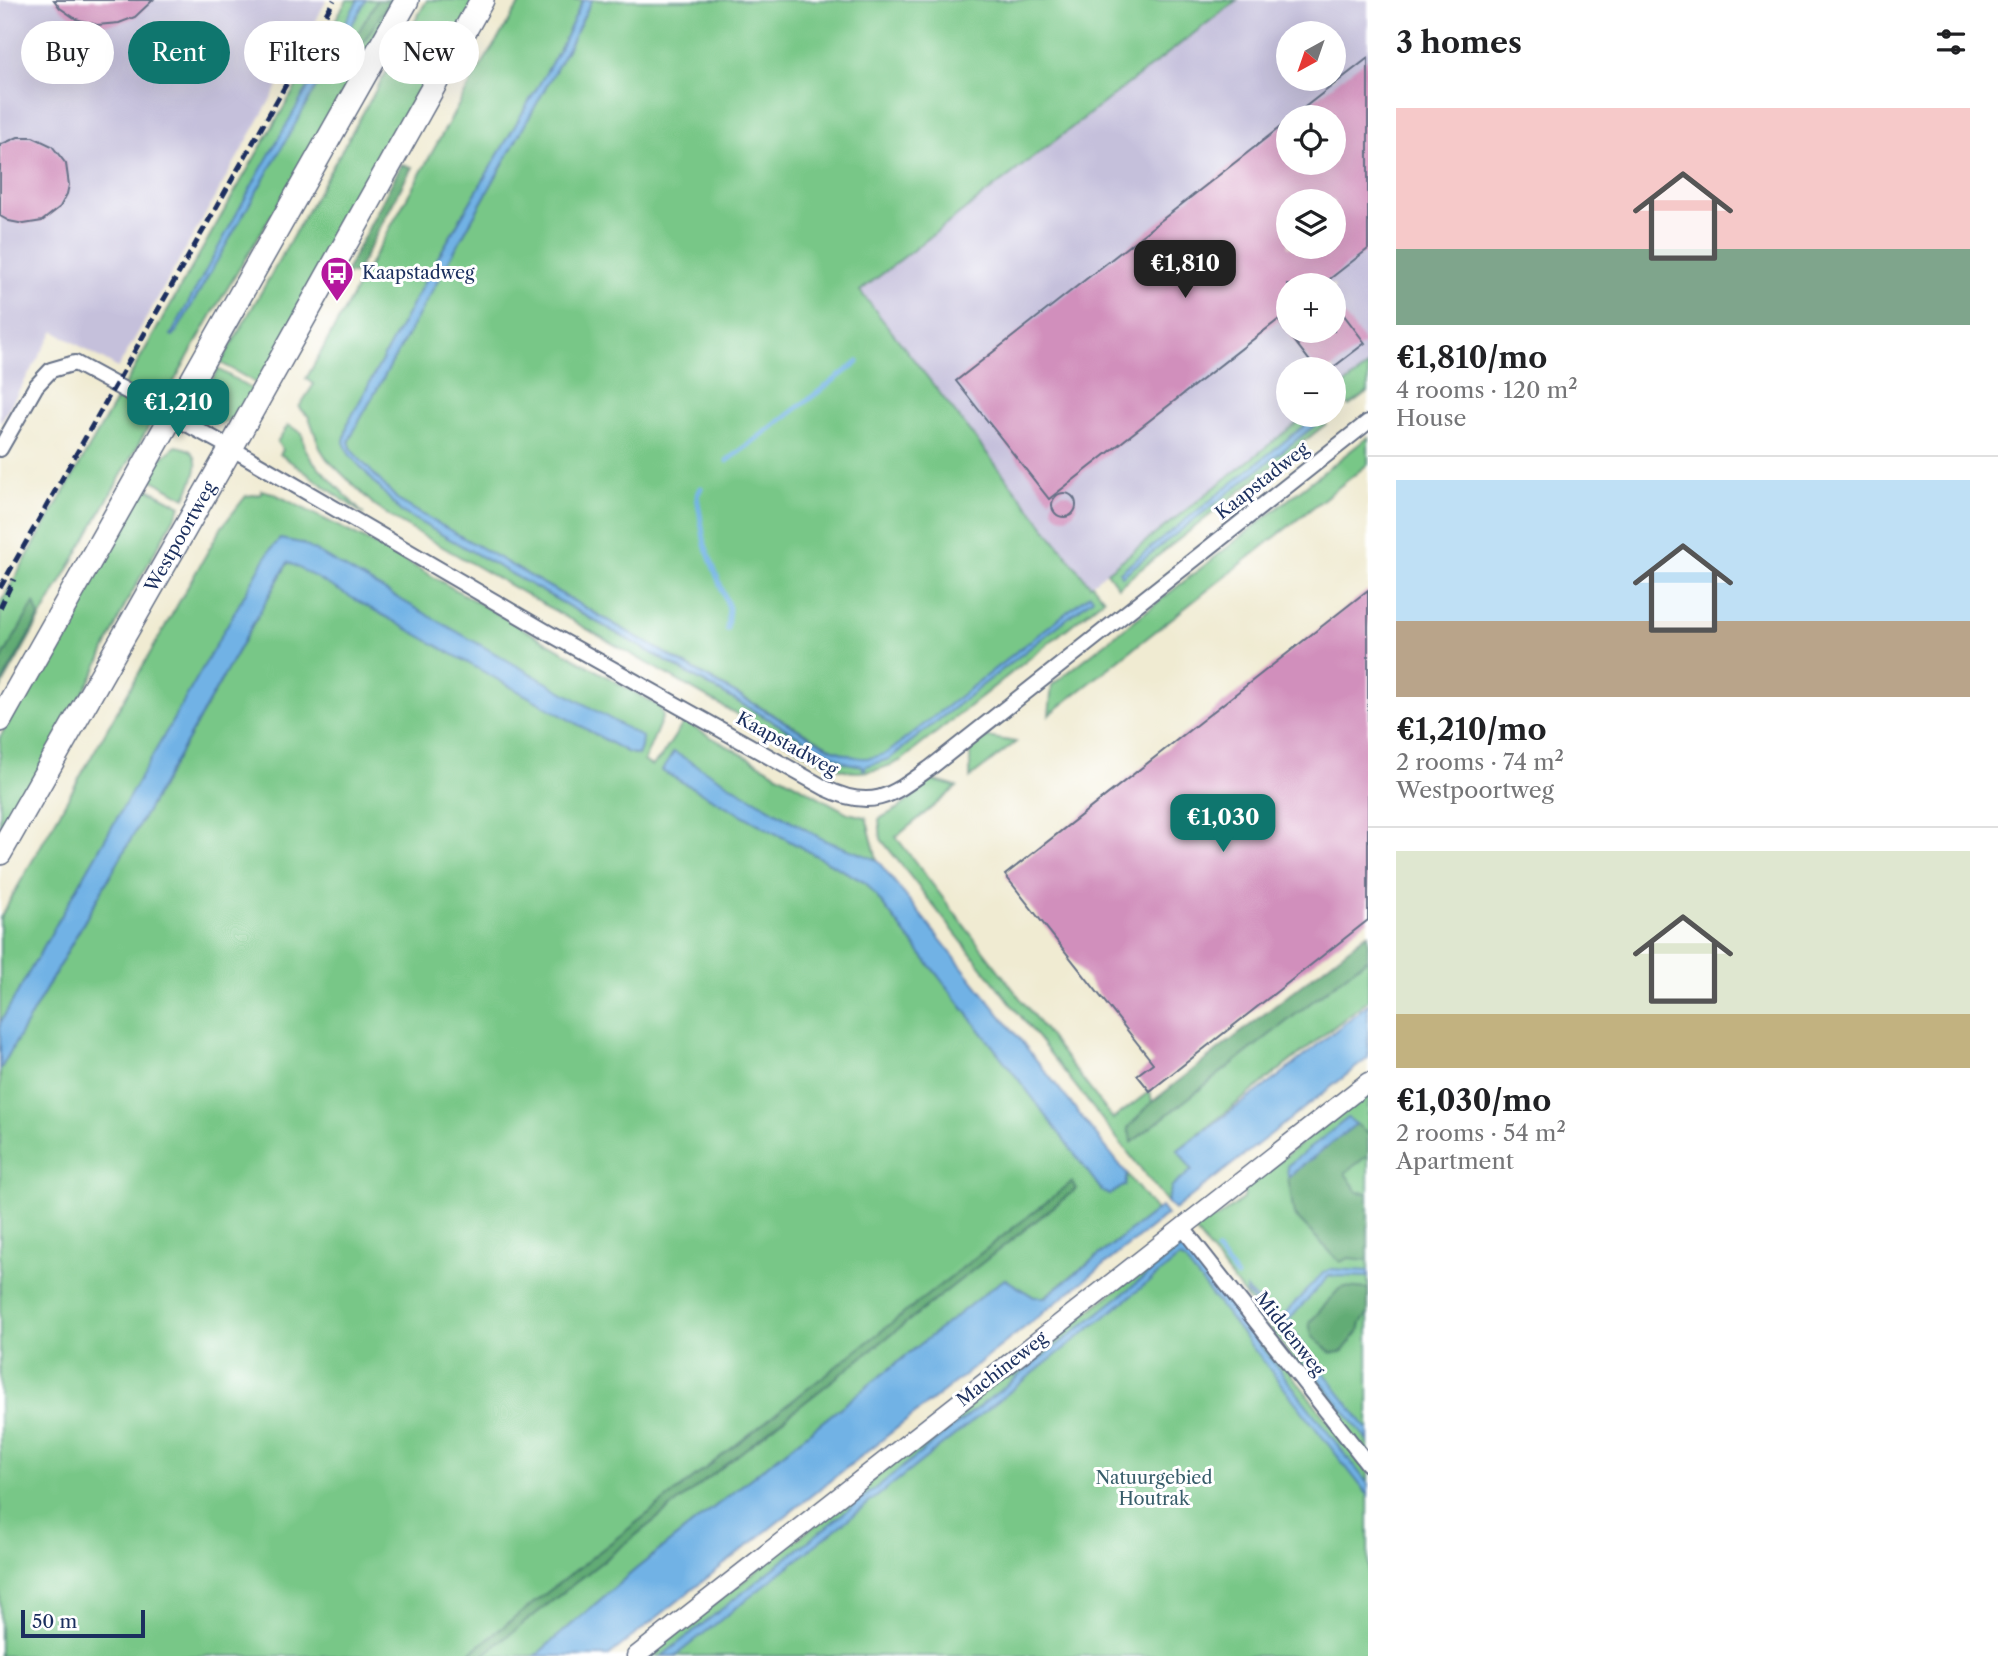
<!DOCTYPE html>
<html lang="en">
<head>
<meta charset="utf-8">
<style>
  body { margin:0; font-family:"Libre Caslon Text",serif; background:#f2f2f2; color:#202124; height:100vh; display:flex; flex-direction:column; font-size:26px; white-space:nowrap }
  * { box-sizing:border-box; margin:0 }
  p { font-size:23px; color:#757577 }
  .icon { flex:none; width:38px; height:38px; fill:none; stroke:currentColor; stroke-width:2; stroke-linecap:round; stroke-linejoin:round }
  .map { position:relative; flex:1; overflow:hidden }
  .side { display:flex; flex-direction:column; background:#fff; width:630px }
  .side>* { flex:none }
  .top-card { position:absolute; left:21px; top:21px; width:665px; height:63px; display:flex; gap:14px }
  .needle { width:46px; rotate:220deg }
  .fabs { position:absolute; left:1276px; top:21px; display:grid; gap:14px }
  .fabs a { display:grid; place-items:center; width:70px; height:70px; border-radius:50%; background:#fff; box-shadow:0 7px 28px #0002; font-size:35px }
  .scale { position:absolute; left:21px; bottom:18px; width:124px; box-sizing:border-box; padding-left:7px; border:4px solid #1b2f5e; border-top:0; font-size:19px; line-height:24px; white-space:nowrap; color:#1b2f5e; -webkit-text-stroke:5px #fff; paint-order:stroke }
  .price { position:absolute; translate:-50% -60px; padding:0 16px; border-radius:14px; background:#0f766e; color:#fff; font-size:23px; line-height:46px; filter:drop-shadow(0 2px 4px #0008) }
  .price::after { content:''; position:absolute; left:50%; top:42px; width:21px; height:16px; margin-left:-10px; background:inherit; clip-path:polygon(0 0,100% 0,50% 100%) }
  .price.active { background:#222; color:#fff }
  ul { padding:0; list-style:none }
  li { display:grid; align-content:center; gap:14px; height:371px; padding:0 28px }
  li+li { border-top:2px solid #e0e0e0 }
  li span { display:grid; place-items:center; height:217px; border-radius:0px; color:#555 }
  li>.icon { margin-inline-start:auto }
  span .icon { width:126px; height:126px; fill:#fffc; stroke-width:1 }
  li b { font-size:30px }
  h2 { display:flex; justify-content:space-between; align-items:center; height:84px; padding:0 28px; font-size:30px }
  .chip { padding:0 24px; border-radius:32px; background:#fff; box-shadow:0 7px 28px #0002; font-size:24px; line-height:63px }
  .chip.active { background:#0f766e; color:#fff }
  main { display:flex; flex:1; min-height:0 }
  .map>svg:first-child { display:block }
  .industrial { fill:#c5c0db; fill-rule:evenodd }
  .green { fill:#78c787; stroke:#4a7b72; stroke-width:2; fill-rule:evenodd }
  .forest { fill:#62ac74; stroke:#3e6e69; stroke-width:2 }
  .water { fill:#71b2e5; stroke:#4670a2; stroke-width:2 }
  .lines { fill:none; stroke-linecap:round; stroke-linejoin:round }
  .stream { stroke:#71b2e5; stroke-width:5 }
  .building { fill:#d18fbc; fill-rule:evenodd }
  .minor-casing { stroke:#667187; stroke-width:18 }
  .tertiary-casing { stroke:#667187; stroke-width:21 }
  .primary-casing { stroke:#667187; stroke-width:26 }
  .minor { stroke:#fff; stroke-width:14 }
  .tertiary { stroke:#fff; stroke-width:18 }
  .primary { stroke:#fff; stroke-width:23 }
  .rail { stroke:#1b2f5e; stroke-width:5; stroke-dasharray:10 5; stroke-linecap:butt }
  .labels { text-anchor:middle; stroke-width:6; stroke-linejoin:round; paint-order:stroke }
  .poi-label { font-size:18px; fill:#1b2f5e; stroke:#fff; text-anchor:start }
  .street-label { font-size:18px; fill:#1b2f5e; stroke:#fff }
  .park-label { font-size:18px; fill:#375d6a; stroke:#fff }
</style>
</head>
<body>
<main>
<div class="map">
<svg width="1368" height="1656" viewBox="0 0 1368 1656">
  <rect width="100%" height="100%" fill="#fff"/>
  <filter id="ink" filterUnits="userSpaceOnUse"><feTurbulence type="fractalNoise" baseFrequency=".0143" numOctaves="2"/><feDisplacementMap in="SourceGraphic" scale="14" xChannelSelector="R" yChannelSelector="G"/><feConvolveMatrix kernelMatrix="1 2 1 2 8 2 1 2 1" color-interpolation-filters="sRGB"/></filter>
  <filter id="wash" filterUnits="userSpaceOnUse"><feTurbulence type="fractalNoise" baseFrequency=".00686" numOctaves="4" result="noise"/><feDisplacementMap in="SourceGraphic" scale="28" xChannelSelector="R" yChannelSelector="G"/><feGaussianBlur stdDeviation="1.57" result="paint"/><feColorMatrix in="noise" values="0 0 0 0 0 0 0 0 0 0 0 0 0 0 0 0 0 1.4 0 .05"/><feComposite in="paint" operator="in"/></filter>
  <g filter="url(#wash)">
    <rect width="100%" height="100%" fill="#f0ebd2"/>
    <!-- industrial -->
    <g class="industrial">
      <path d="M0 0H327L118 368 54 331 0 423Z"/>
      <path d="M1234 0H1368V366L1334 394V369H1288V415H1307L1090 585 860 291ZM1288 33H1334V79H1288ZM1288 117H1334V163H1288ZM1288 201H1334V247H1288ZM1288 285H1334V331H1288Z"/>
    </g>
    <!-- green -->
    <g class="green">
      <path d="M347 0H400L386 25 215 309 0 690V604L256 155Z"/>
      <path d="M427 0H477L259 385 221 363Z"/>
      <path d="M522 0H583L561 47 433 266 348 423 344 442 352 450 349 441 357 425 570 44 592 0H1237L860 291 1090 585 1092 584 1104 599 902 760C865 778 848 775 812 757L397 521 375 506 327 459 320 448 309 417 299 407 314 384 306 379 473 79ZM357 457 399 501 844 755 835 757 400 511Z"/>
      <path d="M1368 366V392L1349 406 1337 391Z"/>
      <path d="M218 369 255 391C248 401 240 415 229 421 224 424 219 424 213 421 195 408 210 384 218 369Z"/>
      <path d="M1307 415H1318L1326 424 1118 587 1107 572Z"/>
      <path d="M288 425 302 433 305 448 311 459 364 515 280 454 283 450 277 442Z"/>
      <path d="M1368 437V464L1049 715 1052 685Z"/>
      <path d="M176 446C209 450 194 479 185 498L147 477 159 460Z"/>
      <path d="M143 486 181 506 126 603 95 672 0 838V737Z"/>
      <path d="M261 490 273 493 393 554 660 707 663 716 644 761 652 766 661 757 684 722 848 813 866 817 877 860 824 840 673 753 662 771 866 883 1033 1098 1103 1192 1125 1185 1127 1174 1156 1211 1044 1297H1034L1005 1279 989 1290 636 1569 535 1656H482L1076 1189 1072 1183 466 1656H0V1070L289 561 627 752 638 755 641 747 280 539 0 1027V918L221 528 246 496 261 494Z"/>
      <path d="M987 737 1016 742 970 778V750Z"/>
      <path d="M932 780 957 787 896 837 1113 1119 1150 1091 1152 1102 1128 1128 1132 1142 1368 958V1000L1178 1150 1192 1171 1172 1186 1167 1202 881 839 879 819 899 808Z"/>
      <path d="M1368 1090V1456L1195 1231 1196 1226 1205 1218 1216 1219 1244 1198 1245 1188Z"/>
      <path d="M1181 1239 1191 1246 1368 1472V1656H648Z"/>
    </g>
    <!-- forest -->
    <g class="forest">
      <path d="M377 0H390L352 61 337 69Z"/>
      <path d="M401 165 412 167 356 273 344 275Z"/>
      <path d="M34 603 39 617 0 686V662Z"/>
      <path d="M1368 933V958L1132 1142 1128 1128 1152 1102Z"/>
      <path d="M1356 1124 1368 1133V1155L1345 1173 1358 1192 1368 1193V1260L1349 1258 1340 1262 1294 1215 1288 1177Z"/>
      <path d="M1072 1182 1076 1189 482 1656H466Z"/>
      <path d="M1343 1287 1368 1289V1314L1361 1323 1359 1331 1342 1352 1331 1353 1312 1336 1309 1323 1339 1289Z"/>
    </g>
    <!-- water -->
    <g class="water">
      <path d="M358 0H366L177 331 173 336 171 335 256 178Z"/>
      <path d="M583 0H592L570 44 357 425 349 441 352 451 399 501 825 745C848 757 867 764 890 751L1090 594 1093 598 889 759 866 766 865 769H863V766L847 763 838 758 400 511 349 454 344 442 348 423 433 266 561 47Z"/>
      <path d="M1314 418 1318 423 1122 576 1120 572Z"/>
      <path d="M280 539 301 543 642 737 641 747 638 755 627 752 288 562 0 1070V1023L270 550Z"/>
      <path d="M674 752 824 840 877 860 1127 1174 1125 1185 1109 1195 1103 1192 1033 1098 866 883 662 771Z"/>
      <path d="M1368 1004V1058L1174 1210 1167 1202 1172 1187 1192 1170 1178 1150 1279 1076Z"/>
      <path d="M1348 1118 1356 1124 1288 1177 1287 1166Z"/>
      <path d="M1161 1207 1167 1215 608 1656H535L636 1569 989 1290 1005 1279 1034 1297H1045Z"/>
      <path d="M1180 1249 1187 1251 1368 1484V1495L1184 1260 1179 1258 675 1656H662Z"/>
      <path d="M1331 1269 1368 1271V1277L1329 1276 1286 1323 1368 1430V1441L1280 1330 1246 1293V1289L1277 1322 1323 1273Z"/>
    </g>
    <g class="lines">
      <!-- stream -->
      <g class="stream">
        <path d="M727 461 858 362"/>
        <path d="M701 488 697 496 705 545 729 608 727 629"/>
        <path d="M1217 1251 1237 1277"/>
      </g>
    </g>
    <g id="blocks">
      <!-- building -->
      <g class="building">
        <path d="M54 0H153L135 17 119 23 97 25 76 19 60 8Z"/>
        <path d="M1368 58V249L1322 285H1288V331H1334V302L1365 343 1331 369H1316L1278 320 1049 499 956 381 1288 121V163H1334V117H1292ZM1288 201H1334V247H1288Z"/>
        <path d="M18 137H33L52 146 66 164 69 185 67 194 60 207 42 221 24 224 9 221 0 216V145Z"/>
        <circle cx="1064" cy="505" r="12"/>
        <path d="M1368 590V920L1150 1091 1137 1075 1153 1063 1005 875Z"/>
      </g>
    </g>
  </g>
  <g filter="url(#ink)">
    <use href="#blocks" fill-opacity="0" stroke="#667187" stroke-width="2"/>
    <g class="lines">
      <defs>
        <g id="minor">
          <path d="M0 449 36 386 51 370 75 363 231 448 552 635 825 788C872 811 891 796 930 768L1368 422"/>
          <path d="M1182 1227 1368 1464"/>
        </g>
        <path id="tertiary" d="M636 1656 1368 1082"/>
        <g id="primary">
          <path d="M0 720 407 0"/>
          <path id="s1" d="M0 853 231 448 482 0"/>
        </g>
      </defs>
      <!-- minor casing -->
      <use href="#minor" class="minor-casing"/>
      <!-- tertiary casing -->
      <use href="#tertiary" class="tertiary-casing"/>
      <!-- primary casing -->
      <use href="#primary" class="primary-casing"/>
      <!-- minor -->
      <use href="#minor" class="minor"/>
      <!-- tertiary -->
      <use href="#tertiary" class="tertiary"/>
      <!-- primary -->
      <use href="#primary" class="primary"/>
      <!-- rail -->
      <g class="rail">
        <path d="M0 588 334 0"/>
        <path d="M0 608 14 579"/>
      </g>
    </g>
  </g>
  <!-- icons -->
  <defs>
    <symbol id="bus-pin" viewBox="-11 -11 22 30"><path d="M0 17L-7.5 6A9.5 9.5 0 1 1 7.5 6Z" fill="#b5179e" stroke="#fff"/><path d="M-5-6H5V4H4V6H2V4H-2V6H-4V4H-5ZM-3.5-4V0h7V-4ZM-3.5 1.2v1.5H-2V1.2ZM2 1.2v1.5H3.5V1.2Z" fill="#fff"/></symbol>
  </defs>
  <g fill-rule="evenodd">
    <use href="#bus-pin" x="318" y="254" width="38" height="52"/>
  </g>
  <g class="labels">
    <!-- poi labels -->
    <g class="poi-label">
      <text x="362" y="279">Kaapstadweg</text>
    </g>
    <!-- street labels -->
    <g class="street-label">
      <text transform="translate(1262 481) rotate(-38)" y="6">Kaapstadweg</text>
      <text dy="6" stroke="none"><textPath href="#s1" startOffset="364">Westpoortweg</textPath></text>
      <text transform="translate(787 744) rotate(29)" y="6">Kaapstadweg</text>
      <text transform="translate(1290 1334) rotate(52)" y="6">Middenweg</text>
      <text transform="translate(1002 1369) rotate(-38)" y="6">Machineweg</text>
    </g>
    <!-- park labels -->
    <g class="park-label">
      <text x="1154" y="1484">Natuurgebied<tspan x="1154" dy="21">Houtrak</tspan></text>
    </g>
  </g>
</svg>
<div class="fabs">
<a><svg class="needle" viewBox="-14 -14 28 28"><path d="M0-13l5 13h-10z" fill="#e53935"/><path d="M0 13l5-13h-10z" fill="#757577"/></svg></a>
<a><svg class="icon" aria-label="locate" viewBox="0 0 24 24"><circle cx="12" cy="12" r="6"/><path d="M12 2v4M12 18v4M2 12h4M18 12h4"/></svg></a>
<a><svg class="icon" aria-label="layers" viewBox="0 0 24 24"><path d="M12 4l9 5-9 5-9-5zM3 14l9 5 9-5"/></svg></a>
<a>+</a>
<a>−</a>
</div>
<div class="scale">50 m</div>
<b class="price active" style="left:1185px;top:300px">€1,810</b>
<b class="price" style="left:178px;top:439px">€1,210</b>
<b class="price" style="left:1223px;top:854px">€1,030</b>
<div class="top-card">
<a class="chip">Buy</a>
<a class="chip active">Rent</a>
<a class="chip">Filters</a>
<a class="chip">New</a>
</div>
</div>
<section class="side">
<h2>3 homes<svg class="icon" aria-label="filters" viewBox="0 0 24 24"><path d="M4 7h16M4 17h16"/><circle cx="9" cy="7" r="2"/><circle cx="15" cy="17" r="2"/></svg></h2>
<ul>
<li><span style="background:linear-gradient(#f6c9c9 65%,#7fa58c 0)"><svg class="icon" aria-label="home" viewBox="0 0 24 24"><path d="M3 11l9-7 9 7M6 9v11h12V9"/></svg></span><div><b>€1,810/mo</b><p>4 rooms · 120 m²</p><p>House</p></div></li>
<li><span style="background:linear-gradient(#bfe0f5 65%,#b9a48a 0)"><svg class="icon" aria-label="home" viewBox="0 0 24 24"><path d="M3 11l9-7 9 7M6 9v11h12V9"/></svg></span><div><b>€1,210/mo</b><p>2 rooms · 74 m²</p><p>Westpoortweg</p></div></li>
<li><span style="background:linear-gradient(#dfe7d0 75%,#c2b280 0)"><svg class="icon" aria-label="home" viewBox="0 0 24 24"><path d="M3 11l9-7 9 7M6 9v11h12V9"/></svg></span><div><b>€1,030/mo</b><p>2 rooms · 54 m²</p><p>Apartment</p></div></li>
</ul>
</section>
</main>
</body>
</html>
